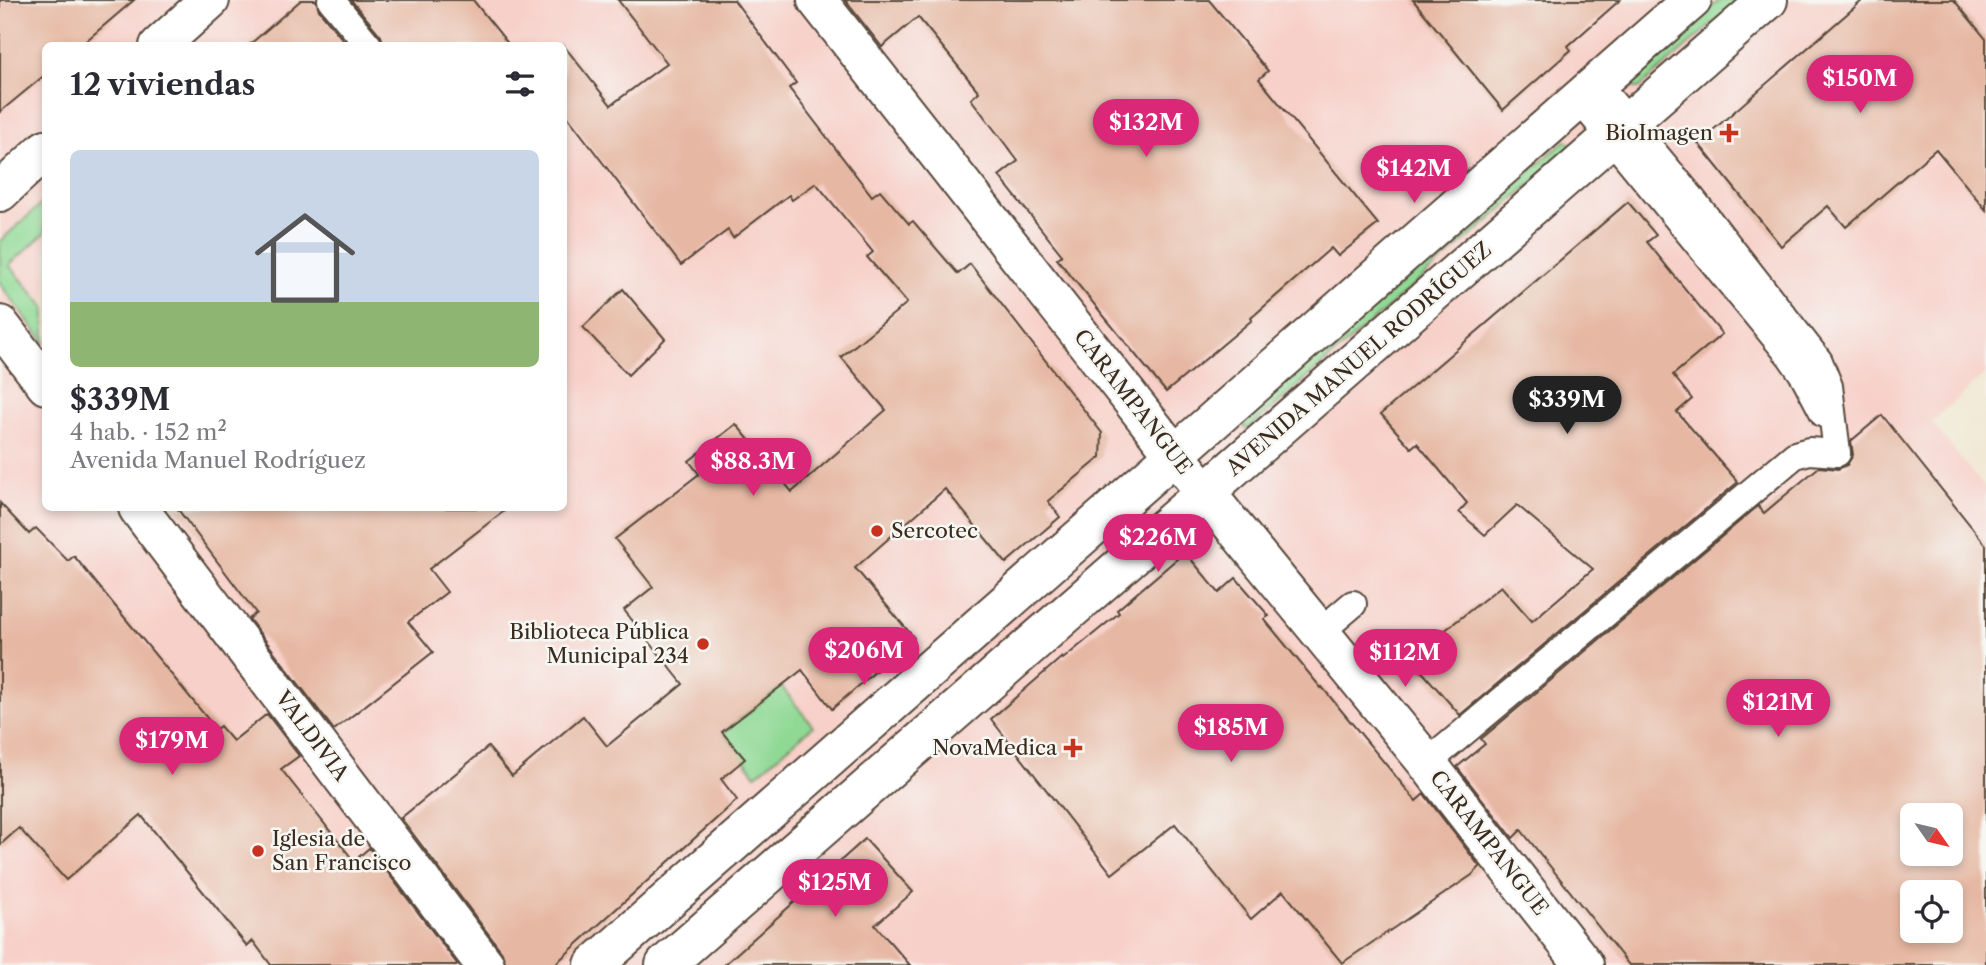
<!DOCTYPE html>
<html lang="es">
<head>
<meta charset="utf-8">
<style>
  body { margin:0; font-family:"Libre Caslon Text",serif; background:#f2f2f3; color:#2b2b33; height:100vh; display:flex; flex-direction:column; font-size:26px; white-space:nowrap }
  * { box-sizing:border-box; margin:0 }
  p { font-size:23px; color:#7c7c81 }
  .icon { flex:none; width:38px; height:38px; fill:none; stroke:currentColor; stroke-width:2; stroke-linecap:round; stroke-linejoin:round }
  .map { position:relative; flex:1; overflow:hidden }
  .details { position:absolute; left:42px; top:42px; width:525px; height:469px; display:flex; flex-direction:column; background:#fff; border-radius:10px; box-shadow:0 4px 10px #0003 }
  .details>* { flex:none }
  .needle { width:46px; rotate:124deg }
  .tools { position:absolute; left:1900px; top:803px; display:grid; gap:14px }
  .tools a { display:grid; place-items:center; width:63px; height:63px; border-radius:10px; background:#fff; box-shadow:0 4px 10px #0003; font-size:35px }
  .price { position:absolute; translate:-50% -60px; padding:0 16px; border-radius:24px; background:#db2777; color:#fff; font-size:23px; line-height:46px; filter:drop-shadow(0 2px 4px #0008) }
  .price::after { content:''; position:absolute; left:50%; top:42px; width:21px; height:16px; margin-left:-10px; background:inherit; clip-path:polygon(0 0,100% 0,50% 100%) }
  .price.active { background:#222; color:#fff }
  ul { padding:0; list-style:none }
  li { display:grid; align-content:center; gap:14px; height:371px; padding:0 28px }
  li span { display:grid; place-items:center; height:217px; border-radius:10px; color:#555 }
  li>.icon { margin-inline-start:auto }
  span .icon { width:126px; height:126px; fill:#fffc; stroke-width:1 }
  li b { font-size:30px }
  h2 { display:flex; justify-content:space-between; align-items:center; height:84px; padding:0 28px; font-size:30px }
  .map>svg:first-child { display:block }
  .built { fill:#f7d0c9; fill-rule:evenodd }
  .green { fill:#90d995; stroke:#66825a; stroke-width:2 }
  .building { fill:#e6b8a3; fill-rule:evenodd }
  .lines { fill:none; stroke-linecap:round; stroke-linejoin:round }
  .lane-casing { stroke:#564639; stroke-width:30 }
  .street-casing { stroke:#564639; stroke-width:42 }
  .secondary-casing { stroke:#564639; stroke-width:42 }
  .lane { stroke:#fff; stroke-width:26 }
  .street { stroke:#fff; stroke-width:38 }
  .secondary { stroke:#fff; stroke-width:38 }
  .poi-dot { fill:#c8321e; stroke:#f6f6f2; stroke-width:2.5 }
  .labels { text-anchor:middle; stroke-width:5; stroke-linejoin:round; paint-order:stroke }
  .poi-label { font-size:21px; fill:#3b2a1e; stroke:#f6f6f2; text-anchor:end }
  .street-label { font-size:21px; fill:#3b2a1e; stroke:#f6f6f2 }
</style>
</head>
<body>
<div class="map">
<svg width="1986" height="965" viewBox="0 0 1986 965">
  <rect width="100%" height="100%" fill="#f6f6f2"/>
  <filter id="ink" filterUnits="userSpaceOnUse"><feTurbulence type="fractalNoise" baseFrequency=".0143" numOctaves="2"/><feDisplacementMap in="SourceGraphic" scale="14" xChannelSelector="R" yChannelSelector="G"/><feConvolveMatrix kernelMatrix="1 2 1 2 8 2 1 2 1" color-interpolation-filters="sRGB"/></filter>
  <filter id="wash" filterUnits="userSpaceOnUse"><feTurbulence type="fractalNoise" baseFrequency=".00686" numOctaves="4" result="noise"/><feDisplacementMap in="SourceGraphic" scale="28" xChannelSelector="R" yChannelSelector="G"/><feGaussianBlur stdDeviation="1.57" result="paint"/><feColorMatrix in="noise" values="0 0 0 0 0 0 0 0 0 0 0 0 0 0 0 0 0 1.4 0 .05"/><feComposite in="paint" operator="in"/></filter>
  <g filter="url(#wash)">
    <rect width="100%" height="100%" fill="#f1e8d3"/>
    <!-- built -->
    <path class="built" d="M0 0H1986V374L1931 422 1986 489V965H0ZM46 46H564V508H46ZM1913 816H1951V854H1913ZM1913 892H1951V931H1913Z"/>
    <!-- green -->
    <g class="green">
      <path d="M1720 0H1740L1639 88H1631L1629 83 1631 78Z"/>
      <path d="M1566 140 1572 145 1570 150 1248 429 1245 428 1243 423 1245 419Z"/>
      <path d="M45 201V233L9 265 45 307V343L0 284V241Z"/>
      <path d="M781 686 813 726 756 775 723 733Z"/>
    </g>
    <g id="blocks">
      <!-- building -->
      <g class="building">
        <path d="M0 0H134L80 46H46V74L0 112Z"/>
        <path d="M301 0H316L319 10 348 46H248Z"/>
        <path d="M351 0H473L510 46H384L381 36Z"/>
        <path d="M618 0H734L796 83 789 88 872 196 880 190 909 224 913 221 958 274 970 264 1102 433 1101 457 1048 501 1060 517 1006 563 945 489 855 568 914 638 832 709 802 670 722 732 745 759 721 779 737 800 554 965H506L502 952 401 818 488 747 512 776 583 716 607 746 683 684 624 610 653 587 615 539 699 474 689 461 736 424 792 492 886 410 841 357 907 303 867 257 873 252 816 183 792 200 789 195 733 238 728 230 681 265 564 112V46L611 105 667 63Z"/>
        <path d="M845 0H1209L1268 71 1259 79 1378 224 1338 256 1331 248 1251 318 1252 320 1166 392 1057 259 1062 255 999 176 1018 161 971 99 979 92 918 17 882 47Z"/>
        <path d="M1413 0H1620L1568 46 1571 50 1503 110Z"/>
        <path d="M1863 0H1954L1986 39V210L1936 149 1846 227 1828 206 1781 246 1698 143Z"/>
        <path d="M1628 202 1656 235 1647 242 1722 334 1673 375 1692 399 1677 412 1738 482 1460 715 1410 658 1501 586 1532 621 1593 569 1517 505 1485 535 1459 512 1467 503 1417 443 1411 448 1381 414Z"/>
        <path d="M623 289 665 339 628 375 583 327Z"/>
        <path d="M1882 415 1986 545V965H1629L1521 830 1513 838 1457 767 1485 744 1481 739 1758 506 1764 513 1819 467 1838 469 1847 465 1853 455 1851 441ZM1913 816H1951V854H1913ZM1913 892H1951V931H1913Z"/>
        <path d="M0 503 29 534 36 528 68 561 74 556 216 729 220 726 233 741 267 714 299 756 281 769 354 861 369 848 458 965H271L253 941 247 946 141 815 66 880 19 828 0 845Z"/>
        <path d="M177 508H508L429 569 447 592 408 622 433 652 334 730 249 619 256 613Z"/>
        <path d="M1185 552 1219 593 1236 578 1269 616 1264 619 1321 688 1322 687 1416 801 1424 794 1480 867 1472 875 1342 963 1283 891 1251 919 1175 824 1112 874 991 719 1062 657 1063 659 1119 613 1117 610Z"/>
        <path d="M865 839 913 892 875 925 910 965H724Z"/>
      </g>
    </g>
  </g>
  <g filter="url(#ink)">
    <use href="#blocks" fill-opacity="0" stroke="#564639" stroke-width="2"/>
    <g class="lines">
      <defs>
        <g id="lane">
          <path d="M331 0 369 46"/>
          <path d="M1597 84 1686 191 1819 361 1829 386 1837 453"/>
          <path d="M1579 99 1790 356 1804 376 1824 414"/>
          <path d="M1320 632 1353 604"/>
          <path d="M1427 763 1795 455 1809 451 1837 453"/>
        </g>
        <g id="street">
          <path d="M159 46 210 0"/>
          <path d="M0 192 46 149"/>
          <path d="M0 325 46 385"/>
          <path d="M138 508 485 965"/>
        </g>
        <g id="secondary">
          <path d="M817 0 1174 454 1427 763 1584 965"/>
          <path d="M594 965 1692 0"/>
          <path d="M665 965 1768 0"/>
        </g>
      </defs>
      <!-- lane casing -->
      <use href="#lane" class="lane-casing"/>
      <!-- street casing -->
      <use href="#street" class="street-casing"/>
      <!-- secondary casing -->
      <use href="#secondary" class="secondary-casing"/>
      <!-- lane -->
      <use href="#lane" class="lane"/>
      <!-- street -->
      <use href="#street" class="street"/>
      <!-- secondary -->
      <use href="#secondary" class="secondary"/>
    </g>
  </g>
  <!-- markers -->
  <g class="poi-dot">
    <path d="M1725.5 122.5h7v7h7v7h-7v7h-7v-7h-7v-7h7z"/>
    <circle cx="877" cy="531" r="7"/>
    <circle cx="703" cy="644" r="7"/>
    <path d="M1069.5 737.5h7v7h7v7h-7v7h-7v-7h-7v-7h7z"/>
    <circle cx="258" cy="851" r="7"/>
  </g>
  <g class="labels">
    <!-- poi labels -->
    <g class="poi-label">
      <text x="1713" y="140">BioImagen</text>
      <text x="891" y="538" text-anchor="start">Sercotec</text>
      <text x="689" y="639">Biblioteca Pública<tspan x="689" dy="24">Municipal 234</tspan></text>
      <text x="1057" y="755">NovaMedica</text>
      <text x="272" y="846" text-anchor="start">Iglesia de<tspan x="272" dy="24">San Francisco</tspan></text>
    </g>
    <!-- street labels -->
    <g class="street-label">
      <text transform="translate(1359 359) rotate(-41)" y="7">AVENIDA MANUEL RODRÍGUEZ</text>
      <text transform="translate(1133 402) rotate(52)" y="7">CARAMPANGUE</text>
      <text transform="translate(312 736) rotate(53)" y="7">VALDIVIA</text>
      <text transform="translate(1489 843) rotate(52)" y="7">CARAMPANGUE</text>
    </g>
  </g>
</svg>
<div class="tools">
<a><svg class="needle" viewBox="-14 -14 28 28"><path d="M0-13l5 13h-10z" fill="#e53935"/><path d="M0 13l5-13h-10z" fill="#7c7c81"/></svg></a>
<a><svg class="icon" aria-label="locate" viewBox="0 0 24 24"><circle cx="12" cy="12" r="6"/><path d="M12 2v4M12 18v4M2 12h4M18 12h4"/></svg></a>
</div>
<b class="price" style="left:1860px;top:115px">$150M</b>
<b class="price" style="left:1146px;top:159px">$132M</b>
<b class="price" style="left:1414px;top:205px">$142M</b>
<b class="price active" style="left:1567px;top:436px">$339M</b>
<b class="price" style="left:753px;top:498px">$88.3M</b>
<b class="price" style="left:1158px;top:574px">$226M</b>
<b class="price" style="left:864px;top:687px">$206M</b>
<b class="price" style="left:1405px;top:689px">$112M</b>
<b class="price" style="left:1778px;top:739px">$121M</b>
<b class="price" style="left:1231px;top:764px">$185M</b>
<b class="price" style="left:172px;top:777px">$179M</b>
<b class="price" style="left:835px;top:919px">$125M</b>
<section class="details">
<h2>12 viviendas<svg class="icon" aria-label="filters" viewBox="0 0 24 24"><path d="M4 7h16M4 17h16"/><circle cx="9" cy="7" r="2"/><circle cx="15" cy="17" r="2"/></svg></h2>
<ul>
<li><span style="background:linear-gradient(#c9d6e8 70%,#8fb573 0)"><svg class="icon" aria-label="home" viewBox="0 0 24 24"><path d="M3 11l9-7 9 7M6 9v11h12V9"/></svg></span><div><b>$339M</b><p>4 hab. · 152 m²</p><p>Avenida Manuel Rodríguez</p></div></li>
</ul>
</section>
</div>
</body>
</html>
